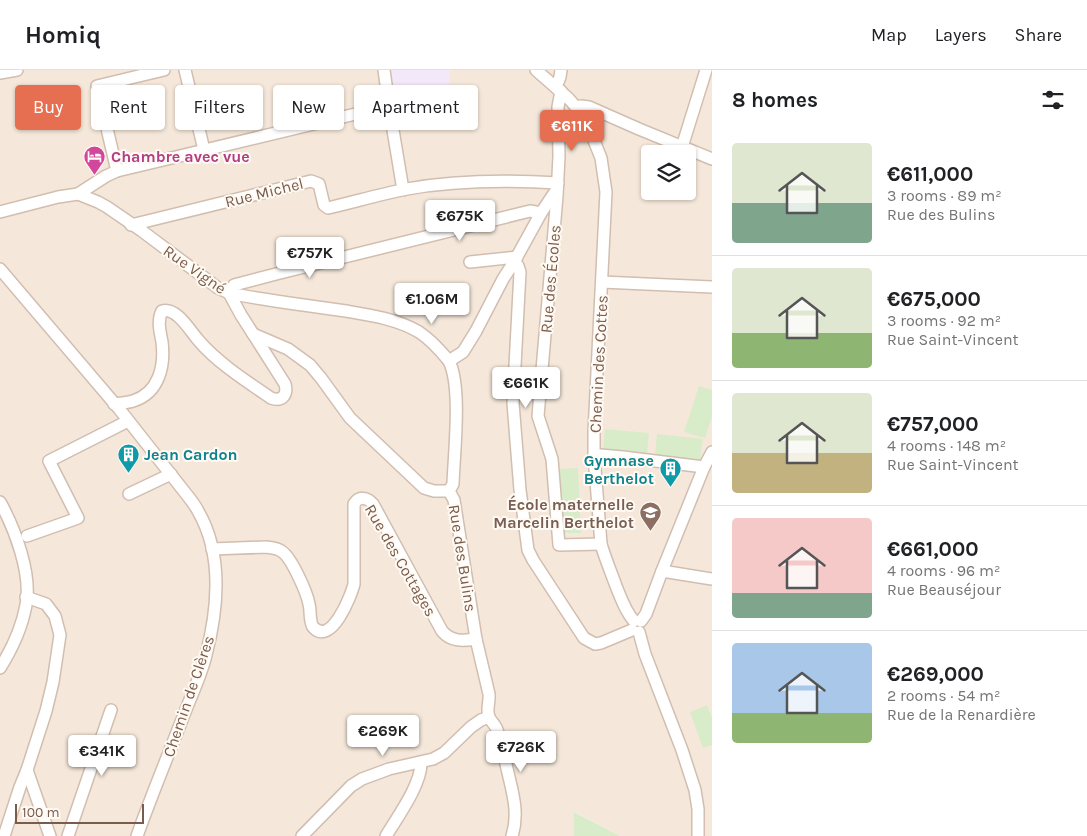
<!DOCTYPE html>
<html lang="en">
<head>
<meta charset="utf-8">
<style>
  body { margin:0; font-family:Karla,sans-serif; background:#f2f2f2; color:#202124; height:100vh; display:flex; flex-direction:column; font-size:19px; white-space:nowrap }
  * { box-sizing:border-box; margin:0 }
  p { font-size:16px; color:#757577 }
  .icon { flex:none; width:28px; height:28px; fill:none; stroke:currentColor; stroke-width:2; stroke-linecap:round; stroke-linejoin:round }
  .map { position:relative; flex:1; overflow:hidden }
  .panel { display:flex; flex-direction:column; background:#fff; width:375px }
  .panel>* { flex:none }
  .hud { position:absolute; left:15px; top:15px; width:475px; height:45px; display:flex; gap:10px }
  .controls { position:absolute; left:641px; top:75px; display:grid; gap:10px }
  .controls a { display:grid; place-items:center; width:55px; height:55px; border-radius:5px; background:#fff; box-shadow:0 1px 4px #0004; font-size:25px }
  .scale { position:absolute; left:15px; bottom:12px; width:129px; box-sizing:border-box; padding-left:5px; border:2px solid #7a5c4d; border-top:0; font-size:14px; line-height:18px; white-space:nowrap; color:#7a5c4d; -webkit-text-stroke:4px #fffaf3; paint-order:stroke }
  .price { position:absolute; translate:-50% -42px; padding:0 11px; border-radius:5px; background:#fff; color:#222; font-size:16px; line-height:32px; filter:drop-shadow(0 1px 2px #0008) }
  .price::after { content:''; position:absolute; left:50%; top:30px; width:15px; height:11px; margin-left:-8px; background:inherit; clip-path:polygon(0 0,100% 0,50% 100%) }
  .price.on { background:#e76f51; color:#fff }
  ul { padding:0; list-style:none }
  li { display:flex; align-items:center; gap:15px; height:125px; padding:0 20px }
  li+li { border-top:1px solid #e0e0e0 }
  li span { display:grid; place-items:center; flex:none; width:140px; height:100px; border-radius:5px; color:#555 }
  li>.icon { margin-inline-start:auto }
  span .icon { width:60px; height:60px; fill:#fffc; stroke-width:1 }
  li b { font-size:21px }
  h2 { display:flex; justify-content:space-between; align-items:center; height:60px; padding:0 20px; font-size:21px }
  .pill { padding:0 18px; border-radius:5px; background:#fff; box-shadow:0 1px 4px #0004; font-size:18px; line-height:45px }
  .pill.on { background:#e76f51; color:#fff }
  header { display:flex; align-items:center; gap:30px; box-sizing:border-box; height:70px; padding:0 25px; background:#fff; border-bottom:1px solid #e0e0e0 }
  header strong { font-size:24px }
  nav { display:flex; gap:28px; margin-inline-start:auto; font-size:18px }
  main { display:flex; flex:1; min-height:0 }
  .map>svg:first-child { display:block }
  .residential { fill:#f5e8da; fill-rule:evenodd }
  .education { fill:#f3e8fa }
  .green { fill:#d8ecc9 }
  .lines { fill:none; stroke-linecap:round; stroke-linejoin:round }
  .minor-casing { stroke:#d1beb0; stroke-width:14 }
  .minor { stroke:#fff; stroke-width:11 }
  .labels { text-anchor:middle; stroke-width:4; stroke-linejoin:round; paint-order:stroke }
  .hotel-label { font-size:16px; font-weight:bold; fill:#b23c85; stroke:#fffaf3; text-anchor:start }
  .street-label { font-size:16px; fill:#7a5c4d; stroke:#fffaf3 }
  .culture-label { font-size:16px; font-weight:bold; fill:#0d838f; stroke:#fffaf3; text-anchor:start }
  .education-label { font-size:16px; font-weight:bold; fill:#785e54; stroke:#fffaf3; text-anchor:end }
</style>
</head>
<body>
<header>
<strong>Homiq</strong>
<nav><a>Map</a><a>Layers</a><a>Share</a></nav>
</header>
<main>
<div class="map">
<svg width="712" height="766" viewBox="0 0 712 766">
  <rect width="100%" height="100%" fill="#fdf6ec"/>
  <!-- residential -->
  <path class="residential" d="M0 0H712V766H620L575 742 574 766H0ZM650 84H688V121H650Z"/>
  <!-- education -->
  <path class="education" d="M388 0H450V44L395 45Z"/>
  <!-- green -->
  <g class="green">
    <path d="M699 316 712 320V347L705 368 684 362Z"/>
    <path d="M605 359 649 363 647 383 603 379Z"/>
    <path d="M657 364 703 369 700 390 655 385Z"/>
    <path d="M578 398 581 463H563L559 399Z"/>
    <path d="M707 635 712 648V675L703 678 690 642Z"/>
    <path d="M574 742 620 766H574Z"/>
  </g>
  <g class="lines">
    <defs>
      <g id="minor">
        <path d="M185 0 204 80"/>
        <path d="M384 0 389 36 403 120"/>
        <path d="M536 0 569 29 576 37 591 63 601 88 606 122 594 362V386L601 474C605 488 611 502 616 516 621 528 625 541 634 551"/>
        <path d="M0 3 17 0"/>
        <path d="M556 17 560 7 561 0"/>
        <path d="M561 21 558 37 559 86 557 126 538 346 552 389 559 475 601 474"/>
        <path d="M576 37 581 36 589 37 639 59 712 89"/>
        <path d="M682 77 706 0"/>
        <path d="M117 101 97 16 164 0"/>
        <path d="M78 124 106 106 117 101 389 36"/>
        <path d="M0 142 58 127 78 124 98 132 107 137 142 161 218 218 229 223C267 231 307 235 346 241 370 245 397 249 419 262 431 270 440 280 449 291"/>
        <path d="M131 155 311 111 319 114 324 135 328 138C354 132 381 124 407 119 457 110 508 110 558 113"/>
        <path d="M470 192 517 187"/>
        <path d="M514 192 518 196 520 202 513 333 520 420 528 480 533 490 584 568 595 574 601 573 632 560"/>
        <path d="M0 199 120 340 187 425C191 430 195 435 198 441 223 484 218 539 206 585 202 603 192 624 185 642 169 683 152 724 137 766"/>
        <path d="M602 212 712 217"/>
        <path d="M253 264 288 279 310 295 321 308 350 348 424 418 434 421H449"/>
        <path d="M114 334C120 333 127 333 133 331 159 323 165 296 162 272 160 261 157 251 162 241 177 237 190 261 199 271 218 293 246 311 271 328 282 332 288 325 285 314L241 245 229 223 231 219 234 215 276 204 530 141 541 143"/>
        <path d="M594 386 600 385 623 387 704 397"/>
        <path d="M129 424 171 404"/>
        <path d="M0 432C15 459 32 504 26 535 22 557 12 579 0 598"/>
        <path d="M27 466 78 448 49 391 128 351"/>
        <path d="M212 479 266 477C272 478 277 478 281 481 291 486 307 523 309 534 311 541 309 551 313 557 331 577 351 526 354 514V434C359 426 367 427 373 434L442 561C451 572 463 571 476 569"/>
        <path d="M662 501 712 509"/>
        <path d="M26 527 46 534 55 546 60 565 53 612 46 641 27 700 50 766"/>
        <path d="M641 551 646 544 662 501 704 397 712 382"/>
        <path d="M639 562 645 584 682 680 695 720 698 739V766"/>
        <path d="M4 766 20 717 27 700"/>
        <path d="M68 766 111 640"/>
        <path d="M302 766 351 716 362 709 389 699 433 689 444 683 471 657 481 650 489 647"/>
        <path d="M386 766C398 746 421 715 421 693"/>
        <path d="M512 766C520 741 511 718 506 694 503 682 501 671 497 660 496 655 491 652 489 647 486 640 490 631 489 624L476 569 454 430 449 421 453 414C454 383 462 317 449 291L463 282 476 261 503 209 514 192 541 143 557 119"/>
      </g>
    </defs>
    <!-- minor casing -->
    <use href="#minor" class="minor-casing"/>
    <!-- minor -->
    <use href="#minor" class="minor"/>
  </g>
  <!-- icons -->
  <defs>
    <symbol id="hotel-pin" viewBox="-11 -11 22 30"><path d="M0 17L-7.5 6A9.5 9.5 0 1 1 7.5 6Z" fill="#d1479c" stroke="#fffaf3"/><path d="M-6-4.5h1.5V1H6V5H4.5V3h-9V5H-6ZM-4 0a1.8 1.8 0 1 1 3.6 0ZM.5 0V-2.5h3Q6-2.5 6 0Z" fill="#fff"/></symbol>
    <symbol id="building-pin" viewBox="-11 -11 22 30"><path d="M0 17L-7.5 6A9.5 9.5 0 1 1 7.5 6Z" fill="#0f9aa8" stroke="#fffaf3"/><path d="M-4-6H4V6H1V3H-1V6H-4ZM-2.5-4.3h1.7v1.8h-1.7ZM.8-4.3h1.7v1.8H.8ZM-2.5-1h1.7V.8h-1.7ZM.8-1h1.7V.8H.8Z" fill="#fff"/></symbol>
    <symbol id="school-pin" viewBox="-11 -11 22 30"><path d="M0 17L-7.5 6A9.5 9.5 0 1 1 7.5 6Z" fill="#8d6e63" stroke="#fffaf3"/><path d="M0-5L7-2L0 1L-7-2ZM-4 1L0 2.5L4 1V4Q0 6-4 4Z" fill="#fff"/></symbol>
  </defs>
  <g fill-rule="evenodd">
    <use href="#hotel-pin" x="82" y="74" width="25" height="34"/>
    <use href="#building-pin" x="116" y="372" width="25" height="34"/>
    <use href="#building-pin" x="658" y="386" width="25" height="34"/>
    <use href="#school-pin" x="638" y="430" width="25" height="34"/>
  </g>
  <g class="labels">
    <!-- hotel labels -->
    <g class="hotel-label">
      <text x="111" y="92">Chambre avec vue</text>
    </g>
    <!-- street labels -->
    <g class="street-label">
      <text transform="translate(264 122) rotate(-14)" y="6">Rue Michel</text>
      <text transform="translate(195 199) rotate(35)" y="6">Rue Vigné</text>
      <text transform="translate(550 209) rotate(-85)" y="6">Rue des Écoles</text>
      <text transform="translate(598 294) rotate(-87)" y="6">Chemin des Cottes</text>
      <text transform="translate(463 488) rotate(81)" y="6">Rue des Bulins</text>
      <text transform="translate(401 490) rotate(60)" y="6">Rue des Cottages</text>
      <text transform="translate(188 626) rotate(-71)" y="6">Chemin de Clères</text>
    </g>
    <!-- culture labels -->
    <g class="culture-label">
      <text x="144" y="390">Jean Cardon</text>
      <text x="654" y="396" text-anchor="end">Gymnase<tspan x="654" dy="18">Berthelot</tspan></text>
    </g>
    <!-- education labels -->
    <g class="education-label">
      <text x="634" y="440">École maternelle<tspan x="634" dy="18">Marcelin Berthelot</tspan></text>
    </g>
  </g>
</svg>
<div class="controls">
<a><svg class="icon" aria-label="layers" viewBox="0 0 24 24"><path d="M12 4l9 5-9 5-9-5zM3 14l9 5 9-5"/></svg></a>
</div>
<div class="scale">100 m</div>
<b class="price on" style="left:572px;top:82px">€611K</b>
<b class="price" style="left:460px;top:172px">€675K</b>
<b class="price" style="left:310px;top:209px">€757K</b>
<b class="price" style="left:432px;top:255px">€1.06M</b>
<b class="price" style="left:526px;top:339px">€661K</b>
<b class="price" style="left:383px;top:687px">€269K</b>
<b class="price" style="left:521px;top:703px">€726K</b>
<b class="price" style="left:102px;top:707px">€341K</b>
<div class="hud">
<a class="pill on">Buy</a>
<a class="pill">Rent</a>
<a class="pill">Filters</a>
<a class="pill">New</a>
<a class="pill">Apartment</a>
</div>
</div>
<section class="panel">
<h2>8 homes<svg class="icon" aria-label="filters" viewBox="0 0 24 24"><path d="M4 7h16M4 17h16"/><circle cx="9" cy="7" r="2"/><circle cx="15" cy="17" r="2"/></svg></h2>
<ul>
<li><span style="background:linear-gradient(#dfe7d0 60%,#7fa58c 0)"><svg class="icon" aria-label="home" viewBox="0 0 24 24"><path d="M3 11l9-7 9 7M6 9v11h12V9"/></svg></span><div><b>€611,000</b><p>3 rooms · 89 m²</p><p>Rue des Bulins</p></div></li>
<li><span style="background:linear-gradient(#dfe7d0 65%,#8fb573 0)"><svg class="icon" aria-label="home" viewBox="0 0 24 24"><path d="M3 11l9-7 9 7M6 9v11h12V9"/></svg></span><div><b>€675,000</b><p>3 rooms · 92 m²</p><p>Rue Saint-Vincent</p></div></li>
<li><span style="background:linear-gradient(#dfe7d0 60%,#c2b280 0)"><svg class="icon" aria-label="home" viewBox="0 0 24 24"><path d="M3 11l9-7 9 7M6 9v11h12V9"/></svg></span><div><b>€757,000</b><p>4 rooms · 148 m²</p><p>Rue Saint-Vincent</p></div></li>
<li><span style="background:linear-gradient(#f6c9c9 75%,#7fa58c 0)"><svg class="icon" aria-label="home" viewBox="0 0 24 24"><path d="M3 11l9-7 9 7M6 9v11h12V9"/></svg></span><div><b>€661,000</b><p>4 rooms · 96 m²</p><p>Rue Beauséjour</p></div></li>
<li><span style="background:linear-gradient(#a9c7e8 70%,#8fb573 0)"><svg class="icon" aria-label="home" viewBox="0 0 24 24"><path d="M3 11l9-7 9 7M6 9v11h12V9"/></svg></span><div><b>€269,000</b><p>2 rooms · 54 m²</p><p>Rue de la Renardière</p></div></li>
</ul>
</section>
</main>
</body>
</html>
